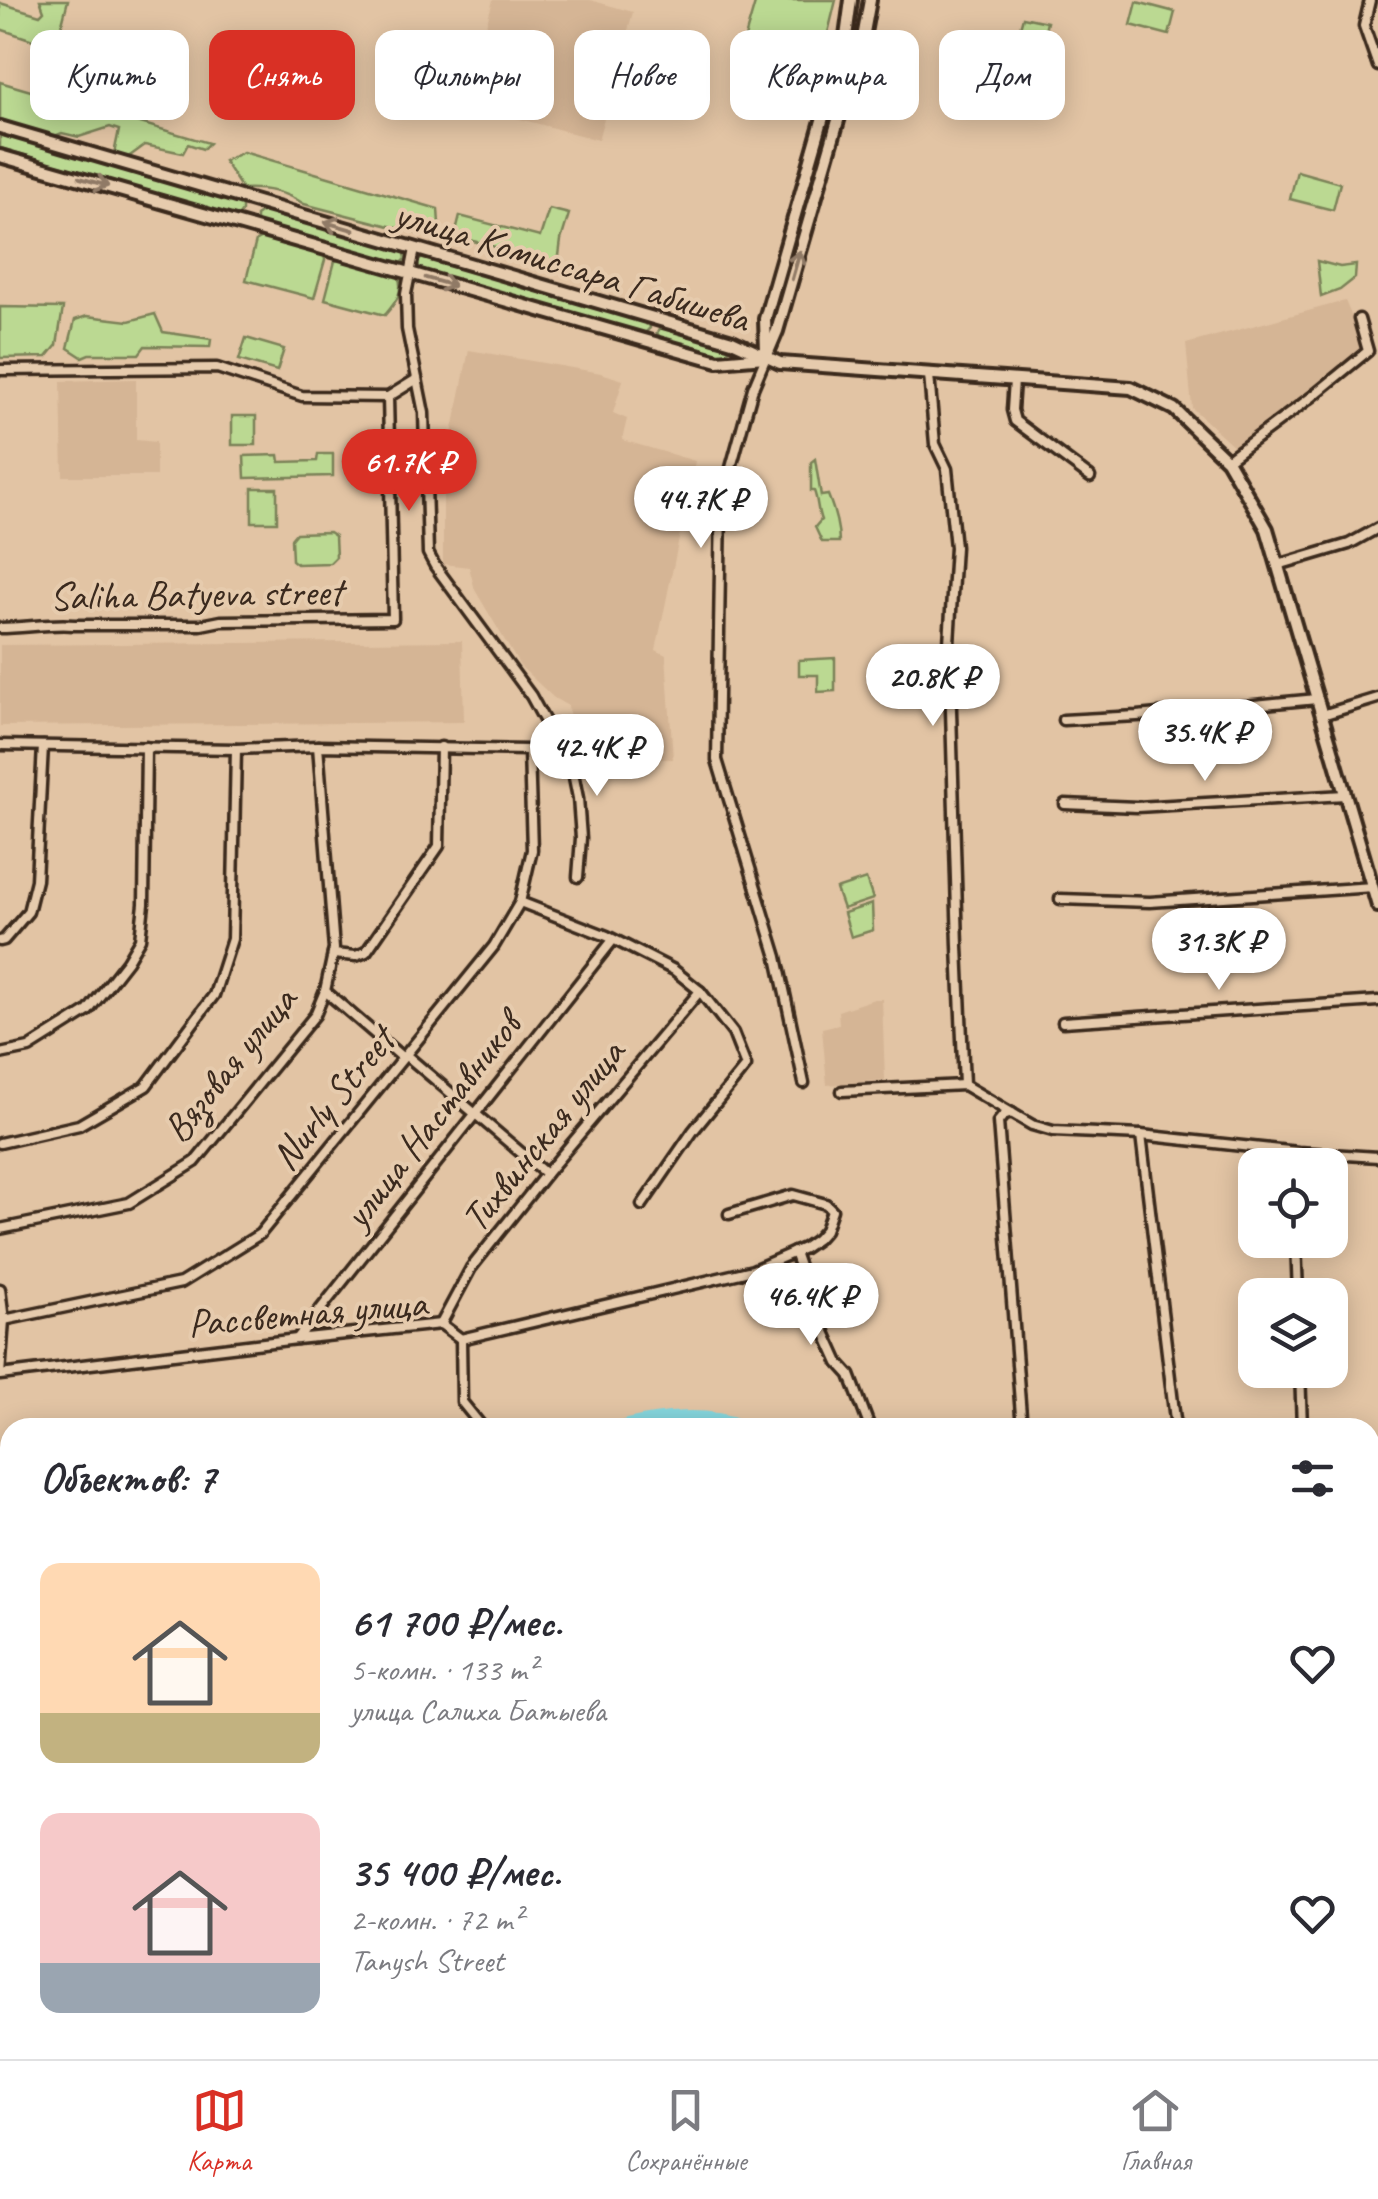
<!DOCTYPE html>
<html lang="ru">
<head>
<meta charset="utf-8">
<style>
  body { margin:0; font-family:Caveat,sans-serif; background:#f7f7f7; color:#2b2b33; height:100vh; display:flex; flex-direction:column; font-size:38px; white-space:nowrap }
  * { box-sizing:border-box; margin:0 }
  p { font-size:32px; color:#7c7c81 }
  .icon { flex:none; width:55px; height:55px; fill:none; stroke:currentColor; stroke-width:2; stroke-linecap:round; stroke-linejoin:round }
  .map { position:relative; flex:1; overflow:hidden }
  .sheet { position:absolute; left:0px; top:1418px; width:1380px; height:642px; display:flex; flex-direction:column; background:#fff; border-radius:30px 30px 0 0; box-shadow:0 5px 25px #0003 }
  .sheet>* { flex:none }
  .guide { position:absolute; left:30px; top:30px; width:1320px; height:90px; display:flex; gap:20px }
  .controls { position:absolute; left:1238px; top:1148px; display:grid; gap:20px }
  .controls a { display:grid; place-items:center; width:110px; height:110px; border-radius:20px; background:#fff; box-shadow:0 5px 25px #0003; font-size:50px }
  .price { position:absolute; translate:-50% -85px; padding:0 22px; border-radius:35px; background:#fff; color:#222; font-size:32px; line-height:65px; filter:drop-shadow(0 2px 5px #0008) }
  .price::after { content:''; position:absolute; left:50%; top:60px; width:30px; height:22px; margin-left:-15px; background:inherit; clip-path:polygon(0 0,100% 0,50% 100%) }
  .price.on { background:#d93025; color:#fff }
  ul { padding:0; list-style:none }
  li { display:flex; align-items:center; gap:30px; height:250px; padding:0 40px }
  li span { display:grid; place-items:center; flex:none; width:280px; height:200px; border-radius:20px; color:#555 }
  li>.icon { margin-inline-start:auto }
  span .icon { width:120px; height:120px; fill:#fffc; stroke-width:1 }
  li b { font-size:42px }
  h2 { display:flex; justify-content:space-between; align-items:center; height:120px; padding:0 40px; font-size:42px }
  .tag { padding:0 35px; border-radius:20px; background:#fff; box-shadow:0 5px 25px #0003; font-size:35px; line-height:90px }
  .tag.on { background:#d93025; color:#fff }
  .tab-bar { display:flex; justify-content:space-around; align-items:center; height:140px; border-top:2px solid #e1e1e2; background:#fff; font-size:28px; color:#7c7c81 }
  .tab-bar a { display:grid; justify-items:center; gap:5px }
  .tab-bar .on { color:#d93025 }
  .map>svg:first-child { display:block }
  .built { fill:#d5b595 }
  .green { fill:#bbd992; stroke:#7b8258; stroke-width:2.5 }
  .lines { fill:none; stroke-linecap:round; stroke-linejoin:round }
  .stream { stroke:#679191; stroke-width:2.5 }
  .river { stroke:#85d6dd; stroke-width:18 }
  .street-casing { stroke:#3b2a1e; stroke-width:15 }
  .secondary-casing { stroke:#3b2a1e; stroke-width:18 }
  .street { stroke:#e6cbad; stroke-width:8 }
  .secondary { stroke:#e6cbad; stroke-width:10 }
  .oneway { stroke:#907a66 }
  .labels { text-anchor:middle; stroke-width:8; stroke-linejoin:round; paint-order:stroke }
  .street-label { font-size:40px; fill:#3b2a1e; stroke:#e6cbad }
</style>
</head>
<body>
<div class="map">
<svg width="1378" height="2059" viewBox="0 0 1378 2059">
  <rect width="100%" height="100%" fill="#e2c4a4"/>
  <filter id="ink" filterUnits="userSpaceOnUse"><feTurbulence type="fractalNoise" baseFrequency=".01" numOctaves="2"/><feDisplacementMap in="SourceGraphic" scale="20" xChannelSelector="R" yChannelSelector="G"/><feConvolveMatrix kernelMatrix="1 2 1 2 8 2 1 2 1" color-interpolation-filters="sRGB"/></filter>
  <g filter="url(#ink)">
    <!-- built -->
    <g class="built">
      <path d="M493 0H590L633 12 598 140 465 104Z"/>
      <path d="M1345 301 1365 347 1332 378 1236 448 1192 408 1186 344Z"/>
      <path d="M469 350 601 373 623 380 613 413 627 419 622 440 695 461 656 650 666 655 673 759 577 760 568 706 554 698 520 666 475 590 469 567 443 564V479Z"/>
      <path d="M136 379V440L156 442V476H63L61 381Z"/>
      <path d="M462 641 464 722 0 726V645Z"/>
      <path d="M874 999H882L885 1080 827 1085 822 1028 839 1024 838 1011Z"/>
    </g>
    <!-- green -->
    <g class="green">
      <path d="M40 0H68L58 39 51 46 0 29V3L40 15 44 11Z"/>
      <path d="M756 0H836L813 94 807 99 770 106 755 99 754 86 736 87 735 72Z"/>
      <path d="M1137 2 1175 12 1169 35 1131 25Z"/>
      <path d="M1023 17 1047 22 1041 49 1016 42Z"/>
      <path d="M0 82 209 143 203 149 188 144 183 153 145 145 127 158 114 154 119 130 110 127 79 137 62 133 52 137 0 119Z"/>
      <path d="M0 134 238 203 242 206V211L239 215 234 216 0 148Z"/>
      <path d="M820 136 828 137 783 294 776 291Z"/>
      <path d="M243 152 438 209 440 239 304 204C284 191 265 188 242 189L224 161Z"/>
      <path d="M1297 171 1340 183 1333 210 1290 199Z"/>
      <path d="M549 209 569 214 561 240 558 264 455 236 460 216 540 237Z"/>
      <path d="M263 211 401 250 405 253 406 259 402 263H397L261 225 256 221V216Z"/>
      <path d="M263 237 324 254 325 260 314 298 246 280 256 241Z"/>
      <path d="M425 256 645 320 649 323 650 328 646 332 641 333 422 269 418 266V261Z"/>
      <path d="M343 258 398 274C404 292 397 301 385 315L325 299 335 261Z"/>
      <path d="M1317 261 1340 267 1356 265 1355 278 1340 290 1321 297Z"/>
      <path d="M0 307 63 308 57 345 47 357 0 358Z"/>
      <path d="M155 314 163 332 211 339 210 347 145 346 139 354H89L82 357 68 348 75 320 87 316 129 321Z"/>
      <path d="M666 327 730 345 726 358 662 340 657 333 660 328Z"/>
      <path d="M246 338 284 349 277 371 239 360Z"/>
      <rect x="232" y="416" width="24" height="29"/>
      <path d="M318 454H333V476L245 478 244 456 279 455 280 462 317 461Z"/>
      <path d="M815 459 821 496 828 495C834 510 839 526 839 542H822L815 527 821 520C817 510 818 501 814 491H811V462Z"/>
      <rect x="252" y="488" width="25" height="34"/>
      <path d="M329 532 335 536 336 557 330 563 297 564 292 560 291 539 296 533Z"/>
      <path d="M835 658V691L818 692V675H799V660Z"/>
      <path d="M866 879 873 899 843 909 836 889Z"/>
      <path d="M872 904 873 930 851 937 844 913Z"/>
      <path d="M10 1550V2050H156L153 2059H0V1551Z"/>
    </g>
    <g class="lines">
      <!-- stream -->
      <path class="stream" d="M171 2059 175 2050"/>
      <!-- river -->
      <g class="river">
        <path d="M627 1428C661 1420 707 1415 740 1428"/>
        <path d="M0 1531 10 1529"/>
        <path d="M1370 1555 1378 1552"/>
      </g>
      <defs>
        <g id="street">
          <path d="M1370 0 1364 26 1378 66"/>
          <path d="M415 249 406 294 407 329 424 413 428 553 435 566 531 696 555 740 570 758 578 798 581 838 578 877"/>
          <path d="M766 357 753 388 721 504 717 760 777 957 804 1083"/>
          <path d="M0 370 217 368 302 396 388 397 417 379"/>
          <path d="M929 375 935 444 947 469 955 547 949 643 958 946 964 1085"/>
          <path d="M1014 380 1012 410 1015 421 1090 477"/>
          <path d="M1227 460 1313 396 1368 351 1359 319"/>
          <path d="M1278 565 1349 544 1378 528"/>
          <path d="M0 628C25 628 49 623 74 625H201L221 621 393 619 388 397"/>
          <path d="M1322 715 1378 698"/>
          <path d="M1063 720 1137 716 1317 699"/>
          <path d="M0 745 236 749 318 746 529 750 548 749 555 740"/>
          <path d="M1065 804 1137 807 1345 795"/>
          <path d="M1060 899 1150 902 1373 887"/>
          <path d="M520 902 607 936 674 970 700 991 733 1033 746 1066 693 1131 642 1205"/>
          <path d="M0 941 4 940 28 912 36 880 43 746"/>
          <path d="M333 954 356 956 366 952 439 846 441 747"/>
          <path d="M325 991 403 1058"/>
          <path d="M1063 1022 1378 1001"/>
          <path d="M0 1054 29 1048 88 1011 127 961 140 939 144 904 146 747"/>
          <path d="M406 1055 546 1174"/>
          <path d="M842 1091 964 1085 1032 1125 1053 1131 1141 1135 1298 1152 1378 1157"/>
          <path d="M1012 1113 1003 1116 998 1122 1022 1428"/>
          <path d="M1141 1135 1176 1428"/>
          <path d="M0 1143 79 1125 146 1086 214 995 232 939 236 749"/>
          <path d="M0 1229 129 1203 195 1162 315 1015 325 991 334 949 318 746"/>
          <path d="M1296 1240 1298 1295"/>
          <path d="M794 1252 811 1301 839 1363 850 1375 870 1428"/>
          <path d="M0 1289 4 1320 0 1375 297 1339 441 1324 461 1339 753 1270 804 1248 817 1239 825 1230 832 1210 826 1204 793 1195 729 1214"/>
          <path d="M4 1320 181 1283 260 1234 494 946 520 902 532 850 529 750"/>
          <path d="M441 1324 471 1268 546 1174 700 991"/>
          <path d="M297 1339 613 940"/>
          <path d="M461 1339 462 1402 483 1428"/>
          <path d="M1300 1370 1302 1428"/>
          <path d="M1370 1604H1378"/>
          <path d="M1370 1693H1378"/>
          <path d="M1370 1854 1378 1853"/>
          <path d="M0 1903 10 1897"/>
          <path d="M1370 1948 1378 1946"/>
          <path d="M1213 2050 1216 2059"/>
          <path d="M147 2059 150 2050"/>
          <path d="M291 2059V2050"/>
          <path d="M299 2059 323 2050"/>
          <path d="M790 2059 805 2050"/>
          <path d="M967 2059 974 2050"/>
          <path d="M1078 2059 1095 2050"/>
        </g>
        <g id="secondary">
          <path d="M0 127 732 341 780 363 1131 388 1174 409 1227 460 1267 529 1378 906"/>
          <path d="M0 156 718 361 765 357"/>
          <path d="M766 351 765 319 846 37 851 0"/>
          <path d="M766 357 777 331 839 117 861 49 870 0"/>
        </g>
      </defs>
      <!-- street casing -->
      <use href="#street" class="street-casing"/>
      <!-- secondary casing -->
      <use href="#secondary" class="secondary-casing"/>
      <!-- street -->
      <use href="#street" class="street"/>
      <!-- secondary -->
      <use href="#secondary" class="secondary"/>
    </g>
    <!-- one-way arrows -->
    <defs><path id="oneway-shaft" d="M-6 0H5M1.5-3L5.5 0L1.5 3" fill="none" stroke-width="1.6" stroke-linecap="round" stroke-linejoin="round" transform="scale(2.5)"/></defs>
    <g class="oneway">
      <use href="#oneway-shaft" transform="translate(94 182) rotate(16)"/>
      <use href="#oneway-shaft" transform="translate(339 226) rotate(-164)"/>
      <use href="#oneway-shaft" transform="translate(796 265) rotate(-74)"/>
      <use href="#oneway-shaft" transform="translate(440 282) rotate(16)"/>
    </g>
  </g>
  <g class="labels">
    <!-- street labels -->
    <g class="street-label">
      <text transform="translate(572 265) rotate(17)" y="14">улица Комиссара Габишева</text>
      <text transform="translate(196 593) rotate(-1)" y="14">Saliha Batyeva street</text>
      <text transform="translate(229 1064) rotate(-51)" y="14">Вязовая улица</text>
      <text transform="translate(332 1098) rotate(-51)" y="14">Nurly Street</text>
      <text transform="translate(431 1120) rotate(-52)" y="14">улица Наставников</text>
      <text transform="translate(542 1135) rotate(-51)" y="14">Тихвинская улица</text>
      <text transform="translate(307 1312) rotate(-5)" y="14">Рассветная улица</text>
    </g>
  </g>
</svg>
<div class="controls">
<a><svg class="icon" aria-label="locate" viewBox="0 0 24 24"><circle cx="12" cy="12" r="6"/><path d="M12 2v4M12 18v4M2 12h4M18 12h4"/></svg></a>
<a><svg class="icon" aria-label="layers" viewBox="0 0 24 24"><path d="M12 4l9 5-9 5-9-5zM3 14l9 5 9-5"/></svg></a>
</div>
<b class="price on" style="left:409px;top:514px">61.7K ₽</b>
<b class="price" style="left:701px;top:551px">44.7K ₽</b>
<b class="price" style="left:933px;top:729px">20.8K ₽</b>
<b class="price" style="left:1205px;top:784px">35.4K ₽</b>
<b class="price" style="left:597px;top:799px">42.4K ₽</b>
<b class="price" style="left:1219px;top:993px">31.3K ₽</b>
<b class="price" style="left:811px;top:1348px">46.4K ₽</b>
<div class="guide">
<a class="tag">Купить</a>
<a class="tag on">Снять</a>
<a class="tag">Фильтры</a>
<a class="tag">Новое</a>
<a class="tag">Квартира</a>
<a class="tag">Дом</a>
</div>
<section class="sheet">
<h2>Объектов: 7<svg class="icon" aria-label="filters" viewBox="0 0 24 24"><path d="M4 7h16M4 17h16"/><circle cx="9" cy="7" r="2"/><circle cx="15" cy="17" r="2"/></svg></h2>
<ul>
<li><span style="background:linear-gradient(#ffd9b3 75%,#c2b280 0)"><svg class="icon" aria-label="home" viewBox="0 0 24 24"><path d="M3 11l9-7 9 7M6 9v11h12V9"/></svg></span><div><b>61 700 ₽/мес.</b><p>5-комн. · 133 m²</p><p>улица Салиха Батыева</p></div><svg class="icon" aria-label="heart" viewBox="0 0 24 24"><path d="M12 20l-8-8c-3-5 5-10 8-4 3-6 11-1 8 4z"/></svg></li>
<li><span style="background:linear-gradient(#f6c9c9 75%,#9aa5b1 0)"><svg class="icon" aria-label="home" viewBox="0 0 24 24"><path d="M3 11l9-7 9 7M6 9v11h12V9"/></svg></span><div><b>35 400 ₽/мес.</b><p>2-комн. · 72 m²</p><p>Tanysh Street</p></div><svg class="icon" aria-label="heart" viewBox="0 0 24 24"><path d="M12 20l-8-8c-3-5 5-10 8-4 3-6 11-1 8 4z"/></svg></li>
</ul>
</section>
</div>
<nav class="tab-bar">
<a class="on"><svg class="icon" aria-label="map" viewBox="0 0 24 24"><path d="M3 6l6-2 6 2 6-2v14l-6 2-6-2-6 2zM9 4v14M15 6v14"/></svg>Карта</a>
<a><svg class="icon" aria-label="saved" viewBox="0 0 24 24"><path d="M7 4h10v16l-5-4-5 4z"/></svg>Сохранённые</a>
<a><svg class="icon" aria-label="home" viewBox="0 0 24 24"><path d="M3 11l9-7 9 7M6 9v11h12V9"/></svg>Главная</a>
</nav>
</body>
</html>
